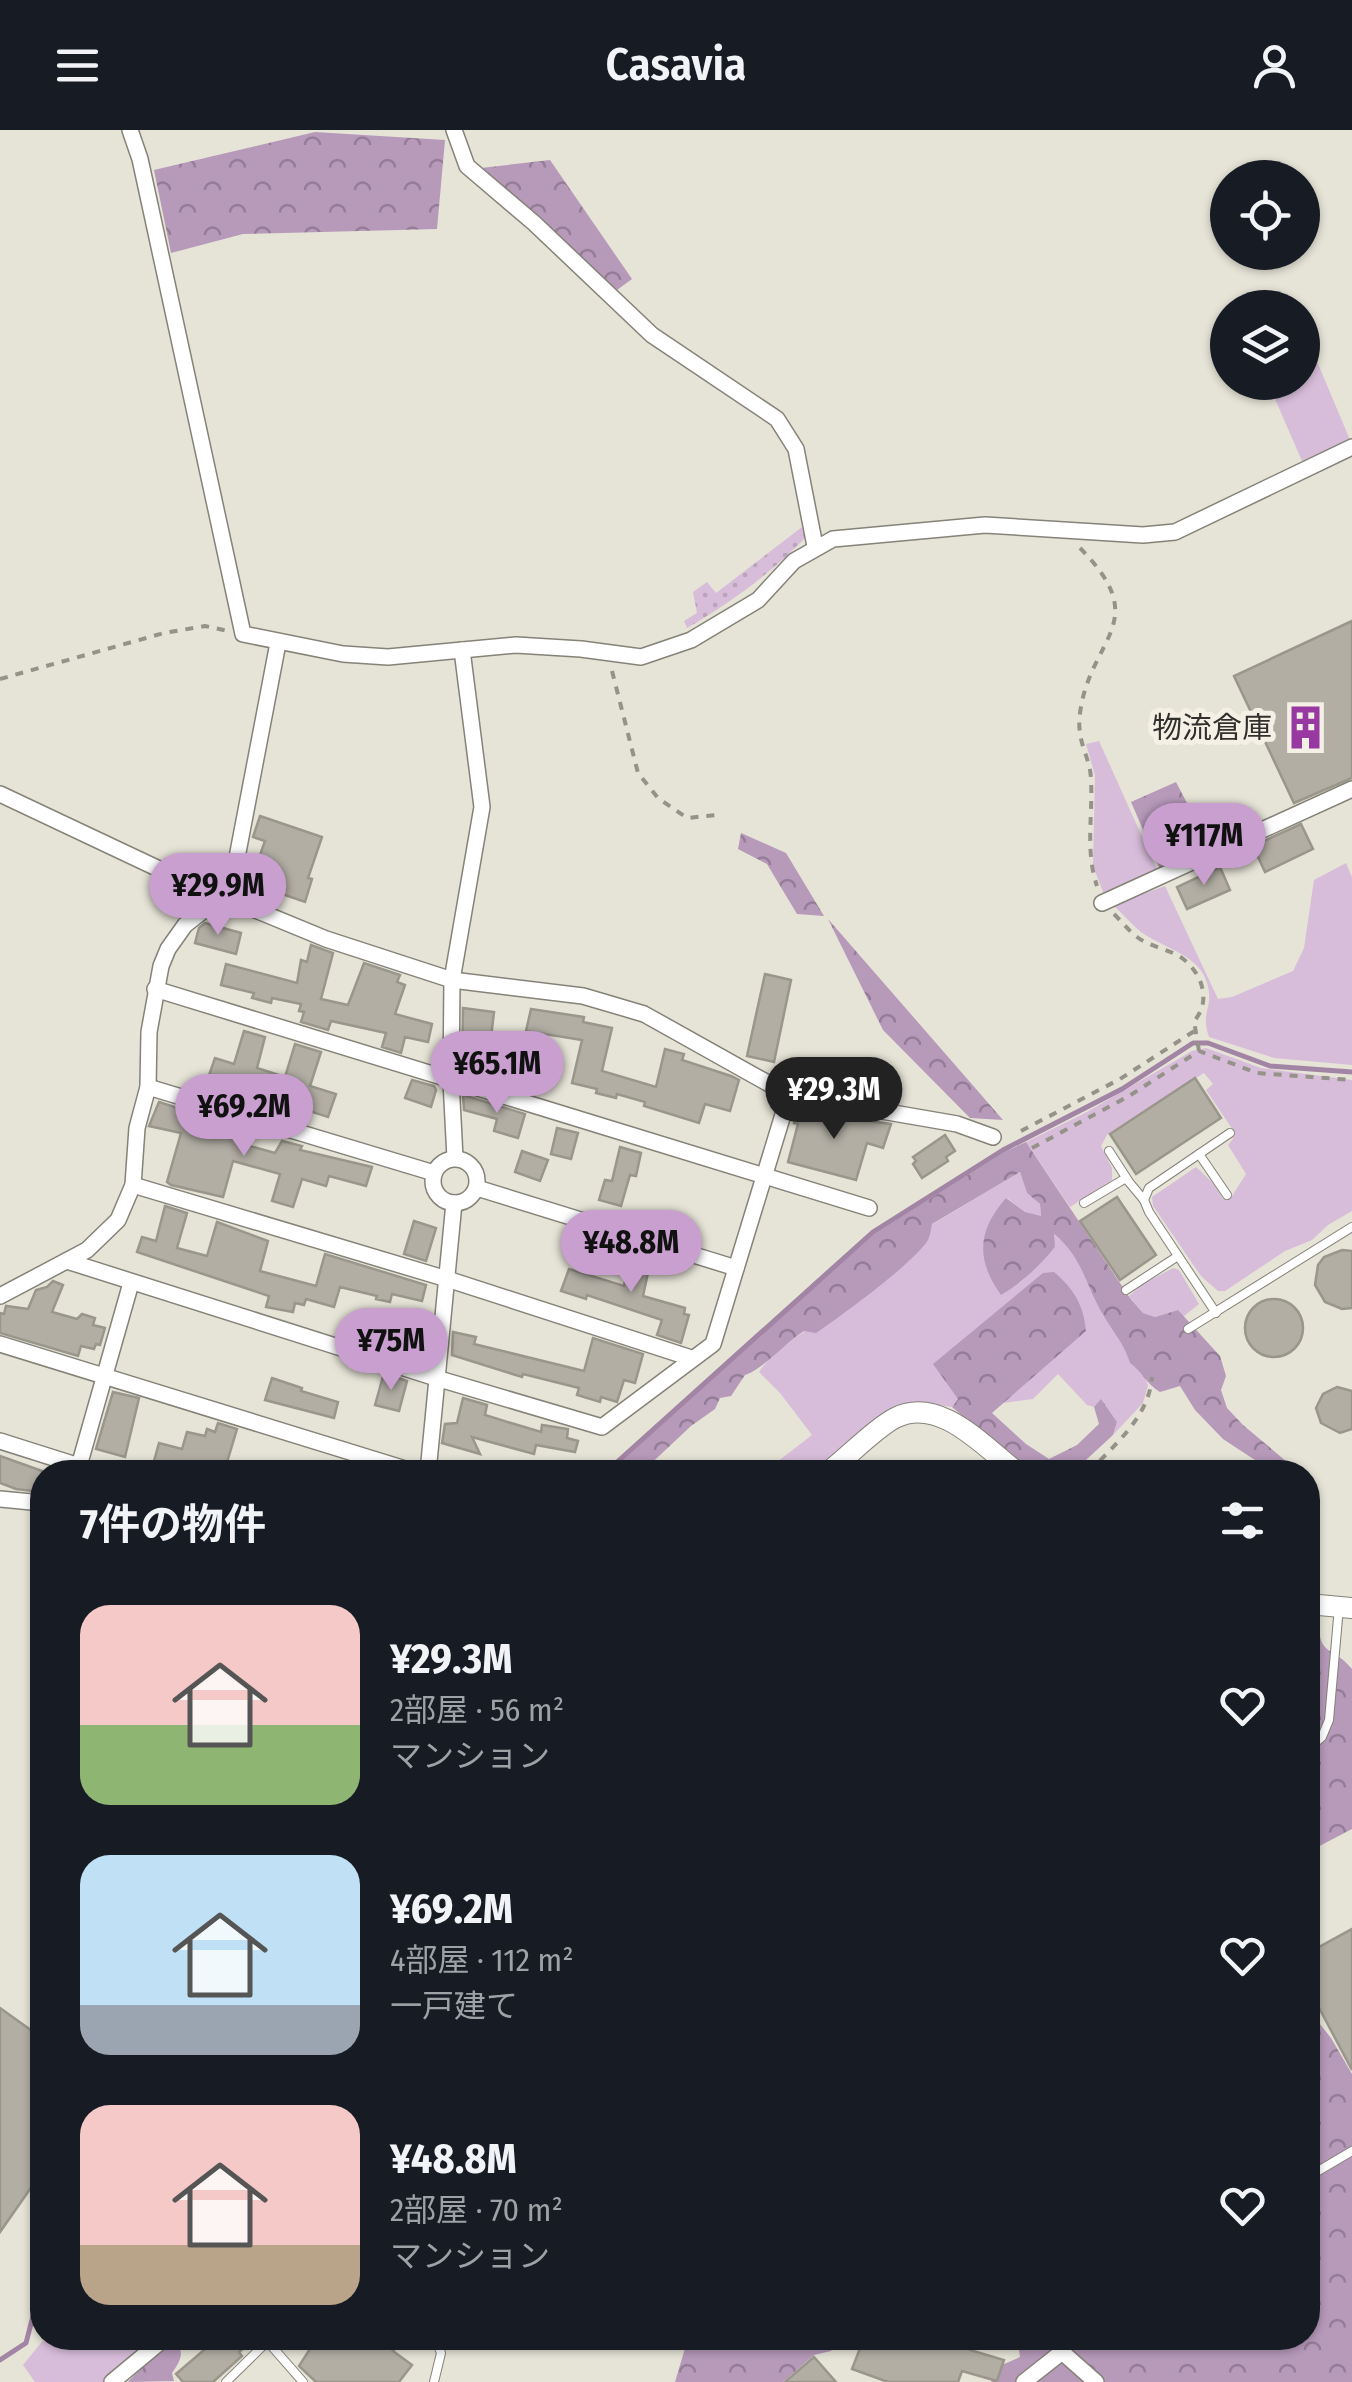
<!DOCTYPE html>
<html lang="ja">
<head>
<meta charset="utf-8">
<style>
  body { margin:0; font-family:"Fira Sans Condensed","Noto Sans JP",sans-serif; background:#242831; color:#f1f3f6; height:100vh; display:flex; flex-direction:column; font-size:38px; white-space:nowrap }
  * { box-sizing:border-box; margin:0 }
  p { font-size:32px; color:#9ea1a6 }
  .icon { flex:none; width:55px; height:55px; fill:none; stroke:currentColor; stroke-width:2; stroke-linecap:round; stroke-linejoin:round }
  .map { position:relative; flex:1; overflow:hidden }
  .panel { position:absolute; left:30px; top:1330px; width:1290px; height:890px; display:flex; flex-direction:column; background:#171b24; border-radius:40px; box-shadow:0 2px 8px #0004 }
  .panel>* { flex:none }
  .controls { position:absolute; left:1210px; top:30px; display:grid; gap:20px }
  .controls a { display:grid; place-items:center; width:110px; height:110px; border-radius:50%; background:#171b24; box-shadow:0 2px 8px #0004; font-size:50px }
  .price { position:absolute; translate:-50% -85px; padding:0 22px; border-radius:35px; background:#c99fd0; color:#111; font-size:32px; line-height:65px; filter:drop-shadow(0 2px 5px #0008) }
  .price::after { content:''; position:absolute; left:50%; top:60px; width:30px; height:22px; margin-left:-15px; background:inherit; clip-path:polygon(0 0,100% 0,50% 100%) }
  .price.current { background:#222; color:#fff }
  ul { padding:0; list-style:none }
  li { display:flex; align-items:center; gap:30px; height:250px; padding:0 50px }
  li span { display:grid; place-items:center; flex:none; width:280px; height:200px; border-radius:30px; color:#555 }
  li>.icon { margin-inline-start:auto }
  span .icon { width:120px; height:120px; fill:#fffc; stroke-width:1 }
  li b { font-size:42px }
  h2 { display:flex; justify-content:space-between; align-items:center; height:120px; padding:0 50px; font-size:42px }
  header { display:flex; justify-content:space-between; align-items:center; height:130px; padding:0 50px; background:#171b24; font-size:45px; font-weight:600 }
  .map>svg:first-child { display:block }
  .grass { fill:#d8bdda }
  .forest { fill:url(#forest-crowns) }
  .park { fill:url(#park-dots) }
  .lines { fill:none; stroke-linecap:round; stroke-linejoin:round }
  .stream { stroke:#a284a4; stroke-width:5 }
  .building { fill:#b2aea4; stroke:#99968b; stroke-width:2.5 }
  .service-casing { stroke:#858278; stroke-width:10 }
  .minor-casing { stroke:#858278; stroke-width:18 }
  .tertiary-casing { stroke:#858278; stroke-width:22 }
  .path { stroke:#949289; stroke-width:4; stroke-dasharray:8 8; stroke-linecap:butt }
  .service { stroke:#fff; stroke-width:8 }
  .minor { stroke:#fff; stroke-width:15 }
  .tertiary { stroke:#fff; stroke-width:20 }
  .labels { text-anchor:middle; stroke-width:10; stroke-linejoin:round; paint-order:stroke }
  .poi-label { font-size:30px; fill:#31302c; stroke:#f4f0e5; text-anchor:end }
</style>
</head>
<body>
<header><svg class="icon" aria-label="menu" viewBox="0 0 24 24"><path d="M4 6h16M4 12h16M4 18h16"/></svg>Casavia<svg class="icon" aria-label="person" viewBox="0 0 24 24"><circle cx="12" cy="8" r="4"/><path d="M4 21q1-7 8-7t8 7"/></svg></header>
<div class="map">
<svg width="1352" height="2252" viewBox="0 0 1352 2252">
  <defs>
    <pattern id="forest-crowns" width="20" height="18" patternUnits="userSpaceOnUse" patternTransform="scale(2.5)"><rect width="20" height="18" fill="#b799ba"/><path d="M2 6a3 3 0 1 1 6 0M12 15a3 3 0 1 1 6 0" fill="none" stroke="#957d97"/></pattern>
    <pattern id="park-dots" width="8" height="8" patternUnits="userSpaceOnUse" patternTransform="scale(2.5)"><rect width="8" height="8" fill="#d8bdda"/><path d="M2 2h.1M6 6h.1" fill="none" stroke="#baa3bb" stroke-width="1.8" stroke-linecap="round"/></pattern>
  </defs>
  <rect width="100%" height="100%" fill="#e6e3d7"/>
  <!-- grass -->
  <g class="grass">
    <path d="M1303 198 1350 310 1302 331 1268 253 1302 252Z"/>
    <path d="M1099 611 1158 742 1105 767 1093 736 1095 645 1086 614Z"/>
    <path d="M1346 733 1352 747V935L1274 928 1209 907C1201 884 1211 880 1209 862 1205 825 1166 820 1141 802 1131 794 1122 783 1113 775L1165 756 1218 869 1232 867 1293 841 1304 818 1314 750Z"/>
    <path d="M1206 918 1261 938 1352 950V1081L1328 1095 1312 1110 1285 1121 1225 1161H1218L1201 1146 1153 1076 1152 1067 1196 1037 1213 1053 1223 1069 1232 1066 1246 1044 1228 1015 1233 1009V1000L1206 960 1213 954 1204 943 1107 1005 1101 1016 1112 1038V1050L1070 1077 1026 1012 1085 983 1192 921Z"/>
    <path d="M1020 1042 1027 1063 1040 1074 1041 1087 1025 1082 1007 1068 1020 1153 1055 1117 1052 1103 1066 1114 1084 1140 1102 1184 1125 1216 1130 1233 1142 1241 1148 1255 1143 1273 1113 1305 1117 1292 1101 1270 1094 1277 1087 1275 1058 1244 1033 1269 1003 1273 1085 1201 958 1269 952 1277 914 1272 895 1277 811 1342H764L812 1305 780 1263 759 1242C793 1191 923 1150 931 1095Z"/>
    <path d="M1173 1138 1179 1140 1199 1174 1183 1187 1178 1180 1155 1187 1143 1183 1129 1166 1143 1154Z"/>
    <path d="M45 2208H158L105 2252H35L23 2235Z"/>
  </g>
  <!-- forest -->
  <g class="forest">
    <path d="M315 2 445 10 437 99 243 104 171 123 154 40Z"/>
    <path d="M550 30 632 149 617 160 481 38Z"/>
    <path d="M1176 652 1210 717 1161 741 1131 672Z"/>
    <path d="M741 703 786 723 824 786 797 784 767 734 738 719Z"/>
    <path d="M828 789 1003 990 970 988 883 900Z"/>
    <path d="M1026 1012 1130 1168 1143 1183 1155 1187 1178 1180 1220 1226 1226 1246 1221 1260 1227 1278 1243 1295 1299 1342H1273L1223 1309 1195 1280 1180 1256 1160 1262C1146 1254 1143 1242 1130 1233 1124 1213 1113 1202 1103 1185 1086 1156 1082 1126 1054 1104L1055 1117C1039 1136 1023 1152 1001 1165 975 1129 978 1100 1006 1068L1025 1082 1041 1086 1040 1074 1027 1063 1020 1042 932 1094C931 1099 930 1106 928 1110 914 1133 841 1186 816 1203L804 1201C785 1213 761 1241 745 1245L731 1266 720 1268 715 1279 691 1296 642 1342H608L874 1104 1004 1022Z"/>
    <path d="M1054 1142C1073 1158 1084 1175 1086 1201L992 1283 1026 1314 1049 1329 1077 1315 1099 1294 1094 1277 1101 1269 1117 1292 1113 1305 1073 1342H1029L952 1277 958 1269 933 1234 1043 1143Z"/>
    <path d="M1308 1486 1319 1487C1317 1528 1333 1515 1352 1539V1699L1308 1722Z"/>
    <path d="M1308 1879 1331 1908 1352 1944V2252H991L1002 2235 1020 2227 1018 2214 1003 2208H1308Z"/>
    <path d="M688 2208H716L726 2213H753L768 2208H840L831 2221 814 2225 783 2252H675Z"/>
    <path d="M175 2210C185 2223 181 2230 172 2243L174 2251 128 2252 168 2211Z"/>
  </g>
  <!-- park -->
  <path class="park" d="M802 397 805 408C770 444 730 473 687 498L684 491 697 483 693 462 707 452 716 463Z"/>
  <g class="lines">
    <!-- stream -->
    <g class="stream">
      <path d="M606 1342 873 1102 1003 1020 1122 959 1193 913H1208L1270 936 1352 942"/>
      <path d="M0 2230 26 2213 42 2151"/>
    </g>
  </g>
  <!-- building -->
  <g class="building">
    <path d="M1352 491V648L1294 673 1234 546Z"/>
    <path d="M260 686 322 707 308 748 312 749 305 772 250 753 265 711 253 707Z"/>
    <path d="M1301 694 1313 719 1265 742 1253 716Z"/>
    <path d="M1220 737 1230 760 1187 779 1177 757Z"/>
    <path d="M205 793 241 803 236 824 195 813 199 798Z"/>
    <path d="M311 815 333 823 321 869 348 875 364 833 400 845 397 852 405 855 395 884 432 894 428 912 405 907 401 923 382 917 386 903 331 891 328 900 301 892 304 882 299 881 301 874 272 868 271 873 252 868 254 863 221 855 226 834 297 853 301 830 307 832Z"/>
    <path d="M765 844 791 850 774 932 747 926Z"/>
    <path d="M463 878 494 882 490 916 507 919 504 941 462 936Z"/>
    <path d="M531 879 584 887 583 892 612 898 602 941 656 957 665 919 684 924 682 930 731 946 739 950 730 981 705 974 699 993 644 976 645 972 617 964 616 968 596 963 597 959 572 953 582 910 526 901Z"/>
    <path d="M244 901 265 907 257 938 285 947 295 914 321 922 310 956 336 964 328 987 309 981 311 974 276 965 273 974 207 951 215 928 234 934Z"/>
    <path d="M1195 948 1221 988 1136 1044 1110 1004Z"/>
    <path d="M412 950 434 956 436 960 431 977 405 968Z"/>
    <path d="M463 965 525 984 518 1008 494 1001 497 989 464 980Z"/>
    <path d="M159 972 181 979 179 988 213 998 216 990 243 997 239 1013 275 1023 282 1011 302 1016 300 1020 372 1037 366 1056 329 1046 326 1056 302 1049 293 1077 272 1071 280 1044 233 1031 223 1067 171 1055 167 1052 181 1003 149 996Z"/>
    <path d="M797 978 856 989 891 994 883 1018 867 1013 856 1050 788 1032 798 994 794 993Z"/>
    <path d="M557 998 578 1003 571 1029 551 1024Z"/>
    <path d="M945 1005 955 1021 946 1027 948 1031 922 1048 913 1034 916 1031 913 1027Z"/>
    <path d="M620 1017 641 1023 636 1046 630 1045 621 1076 599 1070 605 1050 612 1051Z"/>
    <path d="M522 1021 548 1030 540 1051 515 1042Z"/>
    <path d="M1117 1067 1156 1125 1120 1150 1080 1091Z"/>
    <path d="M165 1076 187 1083 177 1118 207 1126 217 1092 268 1111 260 1141 316 1156 325 1124 426 1155 422 1171 392 1164 390 1172 376 1169 377 1166 340 1157 334 1177 306 1169 304 1175 295 1173 293 1182 266 1177 269 1166 137 1122 142 1107 156 1111Z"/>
    <path d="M414 1091 436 1098 426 1131 404 1124Z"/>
    <path d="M632 1118 652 1124 643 1166 685 1178 684 1184 689 1185 681 1213 657 1205 662 1190 587 1165 586 1169 561 1161 569 1139 624 1156Z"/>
    <path d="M1342 1120 1352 1121V1178L1342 1179 1325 1172 1315 1155 1318 1135 1324 1127Z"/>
    <path d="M53 1151 63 1155 52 1182 77 1189 82 1184 95 1188 93 1195 105 1198 100 1215 96 1214 94 1219 81 1216 78 1226 0 1203V1183L4 1184 6 1176 28 1179 36 1160 47 1157Z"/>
    <circle cx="1274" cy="1198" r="29"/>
    <path d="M453 1202 476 1207 474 1214 584 1241 593 1208 643 1224 635 1253 624 1250 617 1272 601 1267 600 1272 577 1265 579 1258 523 1244 522 1247 452 1225Z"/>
    <path d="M384 1243 407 1251 399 1281 375 1275Z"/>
    <path d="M272 1248 302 1258 301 1261 338 1272 334 1288 265 1270Z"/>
    <path d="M1337 1257 1352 1261V1299L1340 1303 1321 1293 1316 1278 1323 1264Z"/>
    <path d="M113 1262 139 1268 125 1327 96 1319Z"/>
    <path d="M463 1268 487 1275 485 1285 511 1293 541 1302 542 1295 568 1299 567 1308 578 1311 575 1322 536 1315 534 1324 472 1307 480 1324 442 1313 445 1294 457 1293Z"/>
    <path d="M218 1293 237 1299 224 1342H195L154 1331 159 1313 182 1319 187 1302 205 1306 207 1299 215 1302Z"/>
    <path d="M0 1326 42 1341V1362L16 1359 0 1353Z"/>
    <path d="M1352 1799V1940L1308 1857V1823Z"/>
    <path d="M0 1878 42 1908V2042L0 2102Z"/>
    <path d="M218 2208H256L239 2222 242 2226 213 2252H183L176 2244Z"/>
    <path d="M317 2208H404L393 2221 412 2235 399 2252H316L299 2236Z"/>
    <path d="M864 2208H974L970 2220 1004 2230 997 2251 962 2241 958 2252H888L852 2239Z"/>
    <path d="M814 2227 836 2252H785Z"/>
  </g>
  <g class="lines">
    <defs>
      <g id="service">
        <path d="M1109 1021 1129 1052 1144 1070"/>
        <path d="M1199 1024 1227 1065"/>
        <path d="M1084 1073 1126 1048"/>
        <path d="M1126 1160 1178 1126"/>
        <path d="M1216 1183 1149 1082 1144 1070 1149 1058 1230 1003"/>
        <path d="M1188 1199 1352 1097"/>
        <path d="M1308 1619 1322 1607 1329 1590 1339 1477"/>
        <path d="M1308 2047 1352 2021"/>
        <path d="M268 2212 303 2252"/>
        <path d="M1062 2222 1082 2208"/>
        <path d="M226 2252 271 2208"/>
        <path d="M434 2252 441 2223 435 2208"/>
      </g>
      <g id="minor">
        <path d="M130 0 140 29 243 504 343 524 388 527 516 515 581 519 641 527 691 510 758 470 794 431 833 409 985 395 1143 405 1175 402 1352 317"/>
        <path d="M454 0 467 36 534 93 652 205 777 289 796 319 815 416"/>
        <path d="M0 664 178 748 326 809 452 850 583 866 644 884 789 965 957 994 993 1007"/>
        <path d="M1102 773 1352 659"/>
        <path d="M155 859 869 1078"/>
        <path d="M148 957 434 1043"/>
        <path d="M455 1028 451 951 452 850 482 677 462 520"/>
        <circle cx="455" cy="1051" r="22"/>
        <path d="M133 1055 447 1149 691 1228"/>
        <path d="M477 1058 736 1138"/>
        <path d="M67 1131 436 1248 602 1297 713 1214 789 965"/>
        <path d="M0 1166 87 1120 118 1090 133 1055 137 998 148 957 149 902 161 836 168 819 185 795 221 767 235 738 278 513"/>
        <path d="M0 1214 415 1342"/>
        <path d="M0 1311 98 1342"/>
        <path d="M79 1336 131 1153"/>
        <path d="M428 1342 454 1073"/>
        <path d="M0 1369 42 1373"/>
        <path d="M112 2252 165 2208"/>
        <path d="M1024 2252 1062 2222 1096 2252"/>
      </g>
      <g id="tertiary">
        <path d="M828 1342C848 1327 874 1299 895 1288 940 1265 985 1318 1017 1342"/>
        <path d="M1308 1474 1352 1478"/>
      </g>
    </defs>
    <!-- service casing -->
    <use href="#service" class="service-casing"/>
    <!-- minor casing -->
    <use href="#minor" class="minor-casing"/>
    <!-- tertiary casing -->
    <use href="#tertiary" class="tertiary-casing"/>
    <!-- path -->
    <g class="path">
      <path d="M1080 418C1154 493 1090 507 1080 583 1076 613 1090 625 1091 649 1093 686 1085 721 1097 756"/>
      <path d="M612 541 638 643 658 668 687 688 716 685"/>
      <path d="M0 549 164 503 205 496 228 501"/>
      <path d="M1114 784C1122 792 1129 801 1137 807 1150 817 1169 819 1182 828 1202 843 1212 871 1194 891L1199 921"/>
      <path d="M1021 1001 1120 949 1196 900"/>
      <path d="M1032 1018 1129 966 1199 921 1257 943 1352 950"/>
      <path d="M635 1342 644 1336 649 1342"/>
      <path d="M1089 1342C1115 1314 1149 1287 1152 1247"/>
    </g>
    <!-- service -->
    <use href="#service" class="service"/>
    <!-- minor -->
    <use href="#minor" class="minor"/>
    <!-- tertiary -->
    <use href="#tertiary" class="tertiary"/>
  </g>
  <!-- icons -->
  <defs>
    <symbol id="building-bare" viewBox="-9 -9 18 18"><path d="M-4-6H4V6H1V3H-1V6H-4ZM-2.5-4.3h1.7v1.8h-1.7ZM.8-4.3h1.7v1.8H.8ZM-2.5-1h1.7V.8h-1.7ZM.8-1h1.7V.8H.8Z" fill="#9838a1" stroke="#f4f0e5" stroke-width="2.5" paint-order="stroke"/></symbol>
  </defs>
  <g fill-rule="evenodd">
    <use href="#building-bare" x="1274" y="566" width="63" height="63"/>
  </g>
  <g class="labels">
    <!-- poi labels -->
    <g class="poi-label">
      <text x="1272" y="608">物流倉庫</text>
    </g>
  </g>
</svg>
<div class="controls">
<a><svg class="icon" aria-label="locate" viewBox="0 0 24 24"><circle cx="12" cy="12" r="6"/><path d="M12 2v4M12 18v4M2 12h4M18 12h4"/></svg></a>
<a><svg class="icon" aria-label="layers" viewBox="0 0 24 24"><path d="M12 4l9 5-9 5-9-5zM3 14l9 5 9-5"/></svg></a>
</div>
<b class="price" style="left:1204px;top:758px">¥117M</b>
<b class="price" style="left:218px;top:808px">¥29.9M</b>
<b class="price" style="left:497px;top:986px">¥65.1M</b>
<b class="price current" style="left:834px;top:1012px">¥29.3M</b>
<b class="price" style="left:244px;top:1029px">¥69.2M</b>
<b class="price" style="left:631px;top:1165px">¥48.8M</b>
<b class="price" style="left:391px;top:1263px">¥75M</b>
<section class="panel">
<h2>7件の物件<svg class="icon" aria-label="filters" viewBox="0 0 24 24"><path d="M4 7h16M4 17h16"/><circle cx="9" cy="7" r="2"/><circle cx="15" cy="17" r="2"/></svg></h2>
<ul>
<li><span style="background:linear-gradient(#f6c9c9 60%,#8fb573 0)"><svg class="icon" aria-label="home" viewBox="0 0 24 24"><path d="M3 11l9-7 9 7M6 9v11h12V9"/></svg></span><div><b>¥29.3M</b><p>2部屋 · 56 m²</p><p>マンション</p></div><svg class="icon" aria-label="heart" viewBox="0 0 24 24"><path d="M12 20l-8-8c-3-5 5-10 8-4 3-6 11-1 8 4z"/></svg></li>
<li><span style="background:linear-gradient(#bfe0f5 75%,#9aa5b1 0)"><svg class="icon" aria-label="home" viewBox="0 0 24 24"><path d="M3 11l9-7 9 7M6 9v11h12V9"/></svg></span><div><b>¥69.2M</b><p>4部屋 · 112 m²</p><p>一戸建て</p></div><svg class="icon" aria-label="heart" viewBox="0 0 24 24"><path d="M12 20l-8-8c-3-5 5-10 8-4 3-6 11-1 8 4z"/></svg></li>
<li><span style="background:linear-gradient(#f6c9c9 70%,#b9a48a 0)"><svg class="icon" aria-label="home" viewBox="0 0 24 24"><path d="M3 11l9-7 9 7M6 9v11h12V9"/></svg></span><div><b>¥48.8M</b><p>2部屋 · 70 m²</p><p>マンション</p></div><svg class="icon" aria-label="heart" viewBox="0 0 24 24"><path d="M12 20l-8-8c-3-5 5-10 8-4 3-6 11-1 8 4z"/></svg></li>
</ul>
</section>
</div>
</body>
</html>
